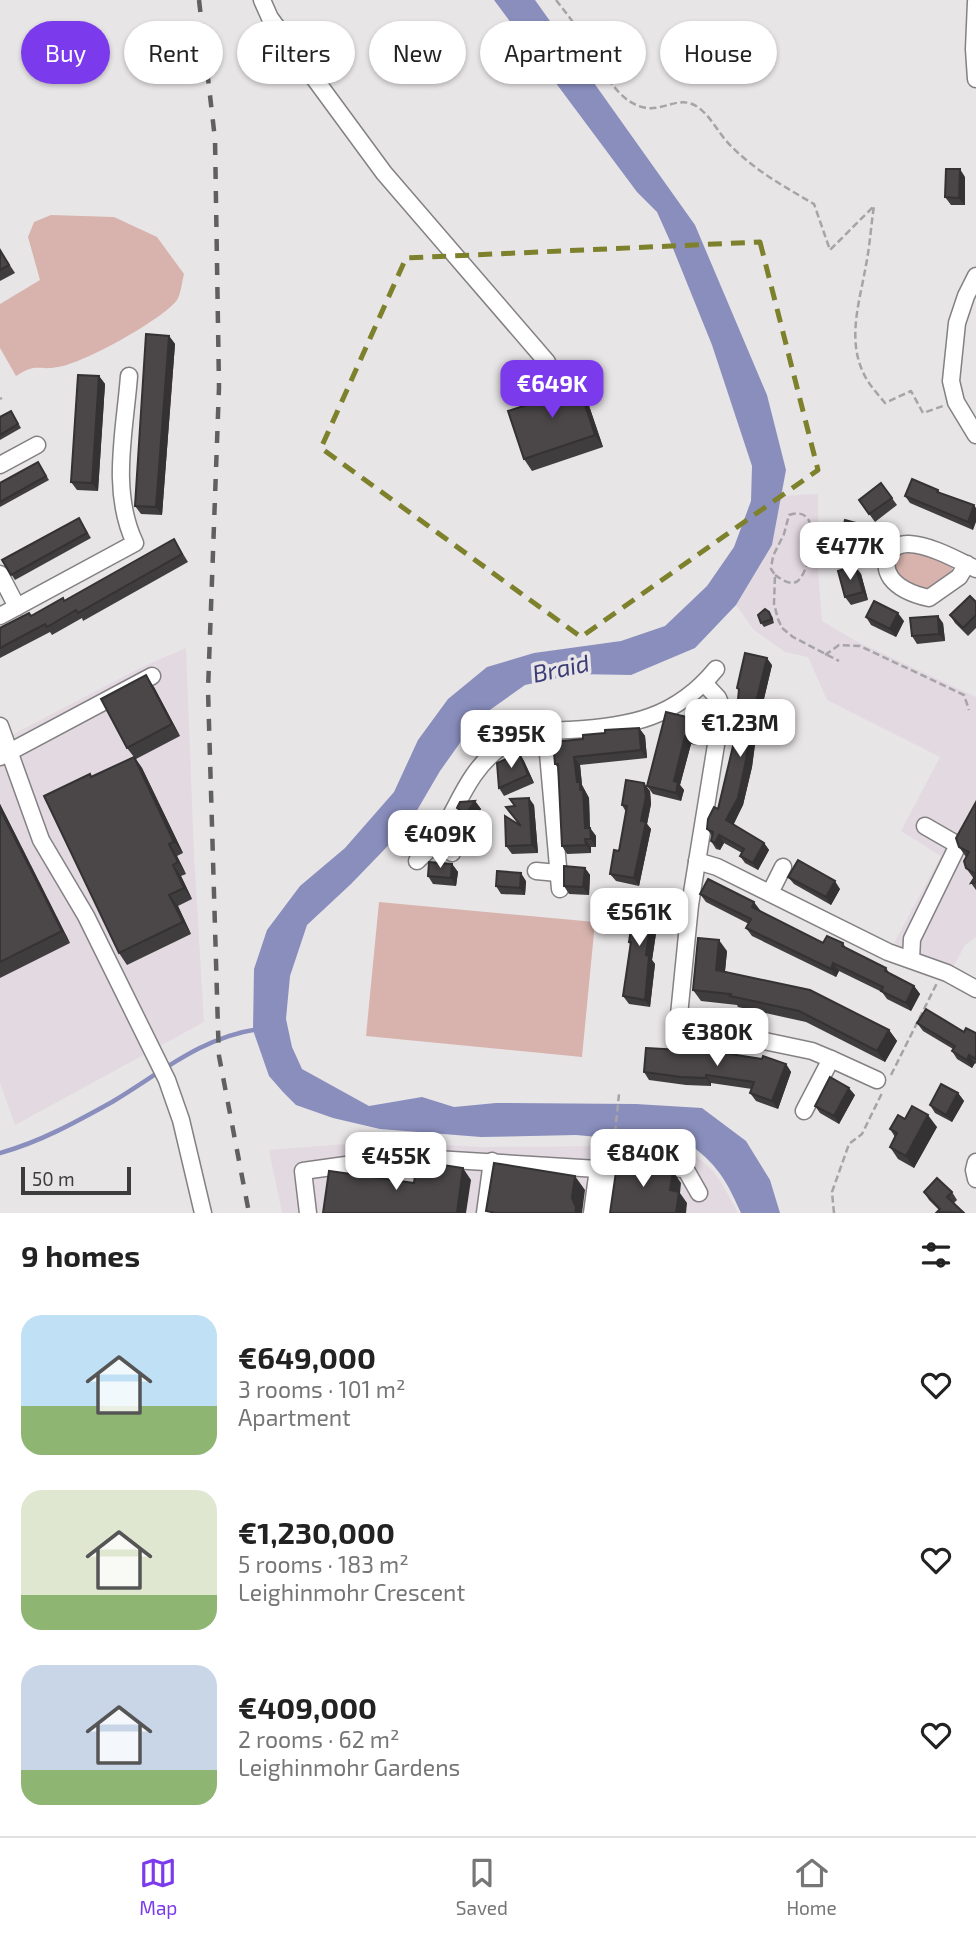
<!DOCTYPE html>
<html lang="en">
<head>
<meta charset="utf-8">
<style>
  body { margin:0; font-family:"Exo 2",sans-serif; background:#f2f2f2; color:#222; height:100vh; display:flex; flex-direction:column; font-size:26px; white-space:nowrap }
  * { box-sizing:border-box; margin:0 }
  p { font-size:23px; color:#767676 }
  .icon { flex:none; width:38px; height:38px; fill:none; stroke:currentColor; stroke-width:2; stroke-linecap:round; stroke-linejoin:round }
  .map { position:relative; height:1213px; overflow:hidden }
  .side { display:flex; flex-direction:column; background:#fff; flex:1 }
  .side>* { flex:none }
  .hud { position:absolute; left:21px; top:21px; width:934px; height:63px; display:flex; gap:14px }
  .scale { position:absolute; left:21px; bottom:18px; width:110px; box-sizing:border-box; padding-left:7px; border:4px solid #3d3c3d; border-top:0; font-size:19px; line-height:24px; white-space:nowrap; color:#3d3c3d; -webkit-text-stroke:5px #e8e5e7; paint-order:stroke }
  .price { position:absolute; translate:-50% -60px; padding:0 16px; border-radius:14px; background:#fff; color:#222; font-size:23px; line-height:46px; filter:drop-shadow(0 2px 4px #0008) }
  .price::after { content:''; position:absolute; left:50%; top:42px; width:21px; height:16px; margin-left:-10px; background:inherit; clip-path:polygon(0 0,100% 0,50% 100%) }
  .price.current { background:#7c3aed; color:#fff }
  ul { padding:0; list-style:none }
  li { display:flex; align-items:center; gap:21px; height:175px; padding:0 21px }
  li span { display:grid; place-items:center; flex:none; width:196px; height:140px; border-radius:21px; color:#555 }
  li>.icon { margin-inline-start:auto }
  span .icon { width:84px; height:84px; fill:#fffc; stroke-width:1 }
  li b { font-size:30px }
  h2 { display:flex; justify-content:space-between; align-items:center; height:84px; padding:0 21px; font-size:30px }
  .tag { padding:0 24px; border-radius:32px; background:#fff; box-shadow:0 2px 5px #0004; font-size:24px; line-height:63px }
  .tag.current { background:#7c3aed; color:#fff }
  .menu { display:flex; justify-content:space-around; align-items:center; height:98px; border-top:2px solid #e0e0e0; background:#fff; font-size:19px; color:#767676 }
  .menu a { display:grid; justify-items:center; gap:4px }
  .menu .current { color:#7c3aed }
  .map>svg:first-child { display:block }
  .built { fill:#e3d9e0 }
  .green { fill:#d8b3ad }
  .water { fill:#898ebd }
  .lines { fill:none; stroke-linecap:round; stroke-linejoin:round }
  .stream { stroke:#898ebd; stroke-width:4.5 }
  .minor-casing { stroke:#848184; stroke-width:19 }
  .path { stroke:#a6a4a6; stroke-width:2.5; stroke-dasharray:7 3.5; stroke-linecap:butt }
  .minor { stroke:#fff; stroke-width:16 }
  .rail { stroke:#616061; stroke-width:4.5; stroke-dasharray:12 12; stroke-linecap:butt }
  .wall { fill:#403d3e }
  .shaded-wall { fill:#343232 }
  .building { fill:#4b4748; stroke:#343232; stroke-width:2 }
  .marked { fill:none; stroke:#7e812b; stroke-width:5; stroke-dasharray:14 9; stroke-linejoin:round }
  .labels { text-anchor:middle; stroke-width:7; stroke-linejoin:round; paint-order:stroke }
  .water-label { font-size:24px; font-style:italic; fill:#393a76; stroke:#e8e5e7 }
</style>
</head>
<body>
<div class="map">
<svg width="976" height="1213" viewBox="0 0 976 1213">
  <rect width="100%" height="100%" fill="#e8e5e7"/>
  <!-- built -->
  <g class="built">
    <path d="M818 494V570L822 621 856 641 976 697V937L965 945 953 967 894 943 941 856 901 831 940 757 827 700 808 657 785 652 754 630 736 605 772 545 781 496Z"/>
    <path d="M186 648 194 854 204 1022 15 1125 0 1083V741L142 667Z"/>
    <path d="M384 1141 480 1147 625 1146 667 1147 685 1151 694 1154 712 1170 721 1182 738 1213H282L269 1150Z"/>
  </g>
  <!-- green -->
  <g class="green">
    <path d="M51 215 114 217 157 237 184 274C182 281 181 294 177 300 162 320 82 364 58 367 37 371 38 362 16 376L0 348V304L40 280 28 237 34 222Z"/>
    <path d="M913 551 952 566 953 574 929 591C910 585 896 583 893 560L900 553Z"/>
    <path d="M379 902 595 922 582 1057 366 1036Z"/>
  </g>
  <!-- water -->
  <path class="water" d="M494 0H535L695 225 767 395 786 470 772 545 736 605 695 648 631 675 576 674 525 685 477 719 440 771 409 824 351 884 307 925 290 976 286 1019 292 1047 302 1069 369 1106 422 1097 454 1107 496 1103 636 1104 702 1108 746 1141 770 1180 780 1213H741C723 1172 714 1162 679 1136L643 1141 576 1135 481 1137 380 1129 333 1118 296 1105 283 1092 269 1076 253 1030 254 969 267 930 300 886 345 848 394 792 418 740 448 699 487 667 534 653 621 641 665 626 707 586 734 547 751 501 752 466 712 345 670 241 657 212 637 192Z"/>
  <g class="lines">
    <!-- stream -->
    <path class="stream" d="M0 1153C40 1142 76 1122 112 1102 159 1074 203 1036 259 1029"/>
    <defs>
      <g id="minor">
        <path d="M262 0 270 18 384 173 547 362"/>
        <path d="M976 2 974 49 976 79"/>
        <path d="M976 276 966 296 957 323 951 381 956 402 976 435"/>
        <path d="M0 465 37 445"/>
        <path d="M967 564 959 577 929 598C915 595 900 590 891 578 880 562 890 543 909 544 931 545 957 560 976 569"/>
        <path d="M0 574 17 607"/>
        <path d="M0 616 135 543C110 491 125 430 129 376"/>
        <path d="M704 683 718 698 722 708 690 905 678 1025 679 1030 688 1035H736L812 1051 831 1059 804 1111"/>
        <path d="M0 726 41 840 86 916 167 1080 181 1120 203 1213"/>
        <path d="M546 731 560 889"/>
        <path d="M0 757 152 676"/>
        <path d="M435 841 452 853"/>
        <path d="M417 861C423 855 430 849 435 842 459 808 465 773 502 746 520 732 547 731 569 730 629 727 676 718 716 669"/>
        <path d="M697 861 717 867 888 952 947 973 976 989"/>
        <path d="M536 871 558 873"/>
        <path d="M770 893 783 867"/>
        <path d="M911 959 912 939 958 845 925 826"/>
        <path d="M831 1059 877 1080"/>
        <path d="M976 1162 974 1170 976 1179"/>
        <path d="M308 1213 303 1171 403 1157 598 1169 592 1213"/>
        <path d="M485 1213 492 1161"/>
        <path d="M606 1213 613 1156 686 1170 699 1193"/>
      </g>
    </defs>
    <!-- minor casing -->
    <use href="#minor" class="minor-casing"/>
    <!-- path -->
    <g class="path">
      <path d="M556 0C567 14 578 28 587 44 602 66 614 99 642 107 663 113 680 93 699 108 712 118 719 134 730 145 754 170 785 187 814 204L830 250 874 206C871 225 870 245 866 265 860 300 847 338 863 372 868 384 877 393 885 403L911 391 923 413 943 406"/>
      <path d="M0 399 2 398"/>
      <path d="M775 575C781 579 789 585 796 582 810 576 827 502 789 515L784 534 773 556 771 569 775 575 774 604 778 619 782 628 793 637 839 661"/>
      <path d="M825 655 839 645 860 646 964 695 969 710"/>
      <path d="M891 1075 937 983"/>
      <path d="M614 1143 619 1094"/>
      <path d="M834 1213 832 1192 849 1144 862 1134 882 1093"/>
    </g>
    <!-- minor -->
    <use href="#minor" class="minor"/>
    <!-- rail -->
    <path class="rail" d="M199 0 215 139 219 387 208 690 218 1029 219 1056 249 1213"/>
  </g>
  <!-- wall -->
  <g class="wall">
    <path d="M965 177V205H951L945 197Z"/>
    <path d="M0 250 15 273 0 281Z"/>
    <path d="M169 336 175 344 162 515 141 514 135 506Z"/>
    <path d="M99 376 105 384 98 491 77 490 71 482Z"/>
    <path d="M575 376 583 388 603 447 532 471 524 459 548 398Z"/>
    <path d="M11 411 21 428 0 440V417Z"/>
    <path d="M38 462 49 480 0 507V483Z"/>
    <path d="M881 483 897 505 875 522 859 500Z"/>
    <path d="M938 490 940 493 974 505 973 530 910 503 905 496Z"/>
    <path d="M79 518 91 538 15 580 2 560Z"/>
    <path d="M863 525 868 533 861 560 843 555 838 547Z"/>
    <path d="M174 539 188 562 83 621 82 618 52 635 50 632 0 658V628L31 616 64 601Z"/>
    <path d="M855 566 861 574 868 600 851 605 845 597Z"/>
    <path d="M976 602V628L968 636 955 623 950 615Z"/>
    <path d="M772 616 774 623 764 627 761 623Z"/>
    <path d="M866 617 904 621 896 637 871 625Z"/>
    <path d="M943 623 945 641 917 644 912 636Z"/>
    <path d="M772 665 763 703 766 706 762 729H757L752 767 743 805 733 824 764 843 769 850 758 870 745 863 740 856 742 853 724 843 720 850 716 849 711 841 712 836 707 829 718 809 734 742 739 691 737 688Z"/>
    <path d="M154 687 180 736 136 759 142 768 183 853 177 856 186 874 181 876 192 899 178 906 191 934 127 965 119 953 92 777 134 757 127 748Z"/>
    <path d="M695 719 701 726 697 745 691 744 680 785 684 790 681 801 653 794 647 786Z"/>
    <path d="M639 728 645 736 647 758 580 765 582 785 589 798 590 828 596 836V847H591V853L567 854 562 846 558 768 555 764 583 739Z"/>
    <path d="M519 753 524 761 534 783 504 796 499 788Z"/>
    <path d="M650 791 651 804 647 824 651 829 639 886 616 881 610 874 619 851 626 812 622 805Z"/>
    <path d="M475 801 481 809 472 822 462 816 457 808Z"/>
    <path d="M976 802V890L971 883 974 879 966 868V857L959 847Z"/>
    <path d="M0 804 70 943 0 978Z"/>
    <path d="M534 805 538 853 512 854 506 846 520 825Z"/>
    <path d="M480 828 485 836 479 846 475 844 472 849 460 842 455 835Z"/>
    <path d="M452 864 458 872 456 886 433 884 428 876Z"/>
    <path d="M585 868 590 875 589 895 569 894 564 886Z"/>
    <path d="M788 877 840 889 831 905 794 884Z"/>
    <path d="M526 881 525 895 501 894 496 886Z"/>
    <path d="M700 894 760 910 759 911 823 943H843L846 948 886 968 890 974 914 986 920 994 911 1011 887 999 882 992 839 971 836 977 752 936 746 928 749 924 706 902Z"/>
    <path d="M654 899 660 907 652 960 655 964 650 1007 629 1004 623 996 630 945 629 942 632 918 630 915Z"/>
    <path d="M727 951 725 971 889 1030 897 1041 885 1062 806 1022 738 1007 737 1005 701 1001 693 990Z"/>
    <path d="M917 1023 976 1033V1064L975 1063 972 1068 957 1059 952 1051 953 1049 923 1031Z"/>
    <path d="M786 1064 791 1072 778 1109 756 1101 750 1093 752 1089 711 1083V1086L686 1085 649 1080 644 1072Z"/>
    <path d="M958 1093 964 1101 952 1122 935 1113 930 1105Z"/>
    <path d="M855 1095 839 1124 820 1113 815 1106Z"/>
    <path d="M905 1119 937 1127 914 1168 898 1159 890 1147 895 1137 890 1129Z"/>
    <path d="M924 1192H952L957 1200 954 1203 939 1210 929 1200Z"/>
  </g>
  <!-- shaded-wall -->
  <g class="shaded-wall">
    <path d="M960 169 965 177V205L959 198Z"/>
    <path d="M169 336 175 344 162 515 156 507Z"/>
    <path d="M99 376 105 384 98 491 92 483Z"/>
    <path d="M575 376 583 388 603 447 595 435Z"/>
    <path d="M974 505 976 508V522L973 530 968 522Z"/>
    <path d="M863 525 868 533 861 560 855 552Z"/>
    <path d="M855 566 861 574 868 600 863 592Z"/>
    <path d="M898 613 904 621 896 637 890 629Z"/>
    <path d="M938 616 943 623 945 641 939 634Z"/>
    <path d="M767 658 772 665 763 703 766 706 762 729 757 722V698Z"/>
    <path d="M146 675 154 687 180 736 172 724Z"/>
    <path d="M695 719 701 726 697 745 691 737Z"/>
    <path d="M751 721 757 729 752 767 743 805 732 828 726 820Z"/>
    <path d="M639 728 645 736 647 758 641 750Z"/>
    <path d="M685 736 691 744 680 785 684 790 681 801 676 793 674 781Z"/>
    <path d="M519 753 524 761 534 783 528 775Z"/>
    <path d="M134 757 142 768 183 853 174 842Z"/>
    <path d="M574 757 580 765 582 785 589 798 590 836 585 828 580 790 577 782Z"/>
    <path d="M644 783 650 791 651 804 647 824 651 829 639 886 634 878 641 821Z"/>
    <path d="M529 798 534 805 538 853 532 845Z"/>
    <path d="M475 801 481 809 472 822 466 814Z"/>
    <path d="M0 804 70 943 62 931 0 809Z"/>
    <path d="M480 828 485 836 479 846 474 838Z"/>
    <path d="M590 828 596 836V847L591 839Z"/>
    <path d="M719 835 724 843 720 850 715 843Z"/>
    <path d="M470 836 475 844 472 849 466 841Z"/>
    <path d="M585 839 591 847V853L586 845Z"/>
    <path d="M764 843 769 850 758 870 753 863Z"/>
    <path d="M169 844 177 856 186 874 178 862Z"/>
    <path d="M452 864 458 872 456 886 451 878Z"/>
    <path d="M173 865 181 876 192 899 184 888Z"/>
    <path d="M585 868 590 875 589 895 583 887Z"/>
    <path d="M521 873 526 881 525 895 520 888Z"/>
    <path d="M835 881 840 889 831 905 826 897Z"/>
    <path d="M169 895 178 906 191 934 183 922Z"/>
    <path d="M654 899 660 907 652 960 655 964 650 1007 645 1000 646 955Z"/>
    <path d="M754 902 760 910 757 915 752 907Z"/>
    <path d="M719 940 727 951 724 981 716 970Z"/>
    <path d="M833 963 839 971 836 977 831 969Z"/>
    <path d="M914 986 920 994 911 1011 906 1003Z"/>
    <path d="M889 1030 897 1041 885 1062 877 1051Z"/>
    <path d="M969 1055 975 1063 972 1068 967 1060Z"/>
    <path d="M786 1064 791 1072 778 1109 772 1101Z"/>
    <path d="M706 1075 711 1083V1086L706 1078Z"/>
    <path d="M849 1088 855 1095 839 1124 834 1116Z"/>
    <path d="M958 1093 964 1101 952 1122 946 1115Z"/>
    <path d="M928 1115 937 1127 914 1168 906 1156Z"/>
    <path d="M463 1168 471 1180 466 1213H457Z"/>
    <path d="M671 1168 681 1183 680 1193 687 1203 686 1213H676L670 1190Z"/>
    <path d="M575 1176 585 1190 582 1213H575L572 1198Z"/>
  </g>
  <!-- building -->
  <g class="building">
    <path d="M946 169H960L959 198 945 197Z"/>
    <path d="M0 250 9 265 0 270Z"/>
    <path d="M146 334 169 336 156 507 135 506Z"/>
    <path d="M78 375 99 376 92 483 71 482Z"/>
    <path d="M575 376 595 435 524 459 508 411 548 398 544 387Z"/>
    <path d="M11 411 18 424 0 435V417Z"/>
    <path d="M38 462 46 476 0 502V483Z"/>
    <path d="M912 479 938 490 937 492 974 505 968 522 905 496Z"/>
    <path d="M881 483 892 498 869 514 859 500Z"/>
    <path d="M79 518 87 533 11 575 2 560Z"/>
    <path d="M845 520 863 525 855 552 838 547Z"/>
    <path d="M174 539 182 554 78 613 76 610 47 627 45 624 0 648V628L29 613 31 616 63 598 64 601Z"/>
    <path d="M855 566 863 592 845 597 838 571Z"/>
    <path d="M970 596 976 602V615L963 628 950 615Z"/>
    <path d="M874 601 898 613 890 629 866 617Z"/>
    <path d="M765 609 769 612 772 619 761 623 758 615Z"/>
    <path d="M938 616 939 634 912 636 910 618Z"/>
    <path d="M745 653 767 658 757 698 760 699 757 722 751 721 746 760 738 798 726 820 764 843 753 863 740 856 744 849 719 835 715 843 711 841 713 832 707 829 708 819 714 807 718 809 734 742 739 689 737 688Z"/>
    <path d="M146 675 172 724 127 748 101 699Z"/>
    <path d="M666 712 695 719 691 737 685 736 674 781 678 782 676 793 647 786Z"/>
    <path d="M639 728 641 750 574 757 577 782H580V790H583L585 828H590L591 839H585L586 845 562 846 558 764H555L553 742 583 739V735L605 733V730Z"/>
    <path d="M519 753 528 775 499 788 497 763Z"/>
    <path d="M134 757 174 842 169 844 178 862 173 865 184 888 169 895 183 922 119 953 44 796 90 774 91 777Z"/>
    <path d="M626 780 644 783 646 796 641 821 646 822 634 878 610 874 614 850 619 851 627 806 622 805Z"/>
    <path d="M529 798 532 845 506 846 505 816 521 826 506 807 515 806 510 799Z"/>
    <path d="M475 801 466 814 457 808 460 802Z"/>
    <path d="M976 802V874L966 868 964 861 969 852 959 847 956 838Z"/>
    <path d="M0 809 62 931 0 962Z"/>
    <path d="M464 819 480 828 474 838 470 836 466 841 455 835Z"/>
    <path d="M798 860 835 881 826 897 788 877Z"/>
    <path d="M429 862 452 864 451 878 428 876Z"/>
    <path d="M564 866 585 868 583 887 564 886Z"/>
    <path d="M497 871 521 873 520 888 496 886Z"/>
    <path d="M976 875V882L971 883Z"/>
    <path d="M708 879 754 902 752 907 823 943 827 936 843 943 842 946 886 968 885 971 914 986 906 1003 881 991 883 987 833 963 831 969 746 928 751 919 700 894Z"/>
    <path d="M634 895 654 899 646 955 649 956 645 1000 623 996 631 942H629L633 915H630Z"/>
    <path d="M698 938 719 940 716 970 810 990 889 1030 877 1051 799 1011 730 996 731 994 693 990Z"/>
    <path d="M926 1009 964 1032 966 1028 976 1033V1059L969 1055 967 1060 952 1051 955 1046 917 1023Z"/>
    <path d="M646 1048 717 1052 762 1059 763 1056 786 1064 772 1101 750 1093 754 1082 706 1075V1078L681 1077 644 1072Z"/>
    <path d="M830 1077 849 1088 834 1116 815 1106Z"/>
    <path d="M941 1084 958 1093 946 1115 930 1105Z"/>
    <path d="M912 1106 928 1115 906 1156 890 1147 897 1133 890 1129 898 1115 905 1119Z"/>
    <path d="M618 1158 671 1168 673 1171 670 1190 679 1192 676 1213H610Z"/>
    <path d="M417 1161 463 1168 457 1213H323L329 1171 414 1183Z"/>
    <path d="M494 1163 575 1176 572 1198 576 1207 575 1213H496L486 1211Z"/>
    <path d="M937 1178 952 1192 947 1197 964 1213 937 1212 940 1209 924 1192Z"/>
  </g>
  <!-- marked area -->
  <path class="marked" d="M760 242 818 470 581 637 321 448 406 258Z"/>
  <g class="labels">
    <!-- water labels -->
    <g class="water-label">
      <text transform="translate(561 669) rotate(-12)" y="8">Braid</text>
    </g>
  </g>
</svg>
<div class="scale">50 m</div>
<b class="price current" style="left:552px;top:420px">€649K</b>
<b class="price" style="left:850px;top:582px">€477K</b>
<b class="price" style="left:740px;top:759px">€1.23M</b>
<b class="price" style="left:511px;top:770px">€395K</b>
<b class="price" style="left:440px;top:870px">€409K</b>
<b class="price" style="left:639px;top:948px">€561K</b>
<b class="price" style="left:717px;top:1068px">€380K</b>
<b class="price" style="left:643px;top:1189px">€840K</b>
<b class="price" style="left:396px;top:1192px">€455K</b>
<div class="hud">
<a class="tag current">Buy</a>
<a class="tag">Rent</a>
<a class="tag">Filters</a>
<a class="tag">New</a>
<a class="tag">Apartment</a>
<a class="tag">House</a>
</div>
</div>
<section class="side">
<h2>9 homes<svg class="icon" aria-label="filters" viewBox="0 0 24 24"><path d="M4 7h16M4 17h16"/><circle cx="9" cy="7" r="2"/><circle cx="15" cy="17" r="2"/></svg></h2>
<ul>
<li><span style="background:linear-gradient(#bfe0f5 65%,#8fb573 0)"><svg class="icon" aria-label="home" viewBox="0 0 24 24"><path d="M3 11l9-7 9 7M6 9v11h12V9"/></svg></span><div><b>€649,000</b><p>3 rooms · 101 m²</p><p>Apartment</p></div><svg class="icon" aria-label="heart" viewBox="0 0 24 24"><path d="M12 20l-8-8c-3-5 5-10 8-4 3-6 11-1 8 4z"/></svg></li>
<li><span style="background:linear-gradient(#dfe7d0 75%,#8fb573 0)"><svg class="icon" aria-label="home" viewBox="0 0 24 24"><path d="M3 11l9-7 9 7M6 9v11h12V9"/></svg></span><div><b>€1,230,000</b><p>5 rooms · 183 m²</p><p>Leighinmohr Crescent</p></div><svg class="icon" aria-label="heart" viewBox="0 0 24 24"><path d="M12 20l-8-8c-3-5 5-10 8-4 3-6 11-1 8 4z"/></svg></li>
<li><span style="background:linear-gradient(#c9d6e8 75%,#8fb573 0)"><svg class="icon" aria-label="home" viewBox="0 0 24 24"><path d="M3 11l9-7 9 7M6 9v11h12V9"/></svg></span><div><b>€409,000</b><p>2 rooms · 62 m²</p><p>Leighinmohr Gardens</p></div><svg class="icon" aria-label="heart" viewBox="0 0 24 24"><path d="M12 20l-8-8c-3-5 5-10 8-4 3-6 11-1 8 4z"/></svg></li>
</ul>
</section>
<nav class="menu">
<a class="current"><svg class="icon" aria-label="map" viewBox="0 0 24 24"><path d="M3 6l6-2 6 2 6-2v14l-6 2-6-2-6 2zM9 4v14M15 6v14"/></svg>Map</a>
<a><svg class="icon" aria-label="saved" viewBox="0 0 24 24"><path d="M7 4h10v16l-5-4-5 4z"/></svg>Saved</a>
<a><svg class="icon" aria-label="home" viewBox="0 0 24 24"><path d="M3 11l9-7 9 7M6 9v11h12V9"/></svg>Home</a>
</nav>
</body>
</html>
